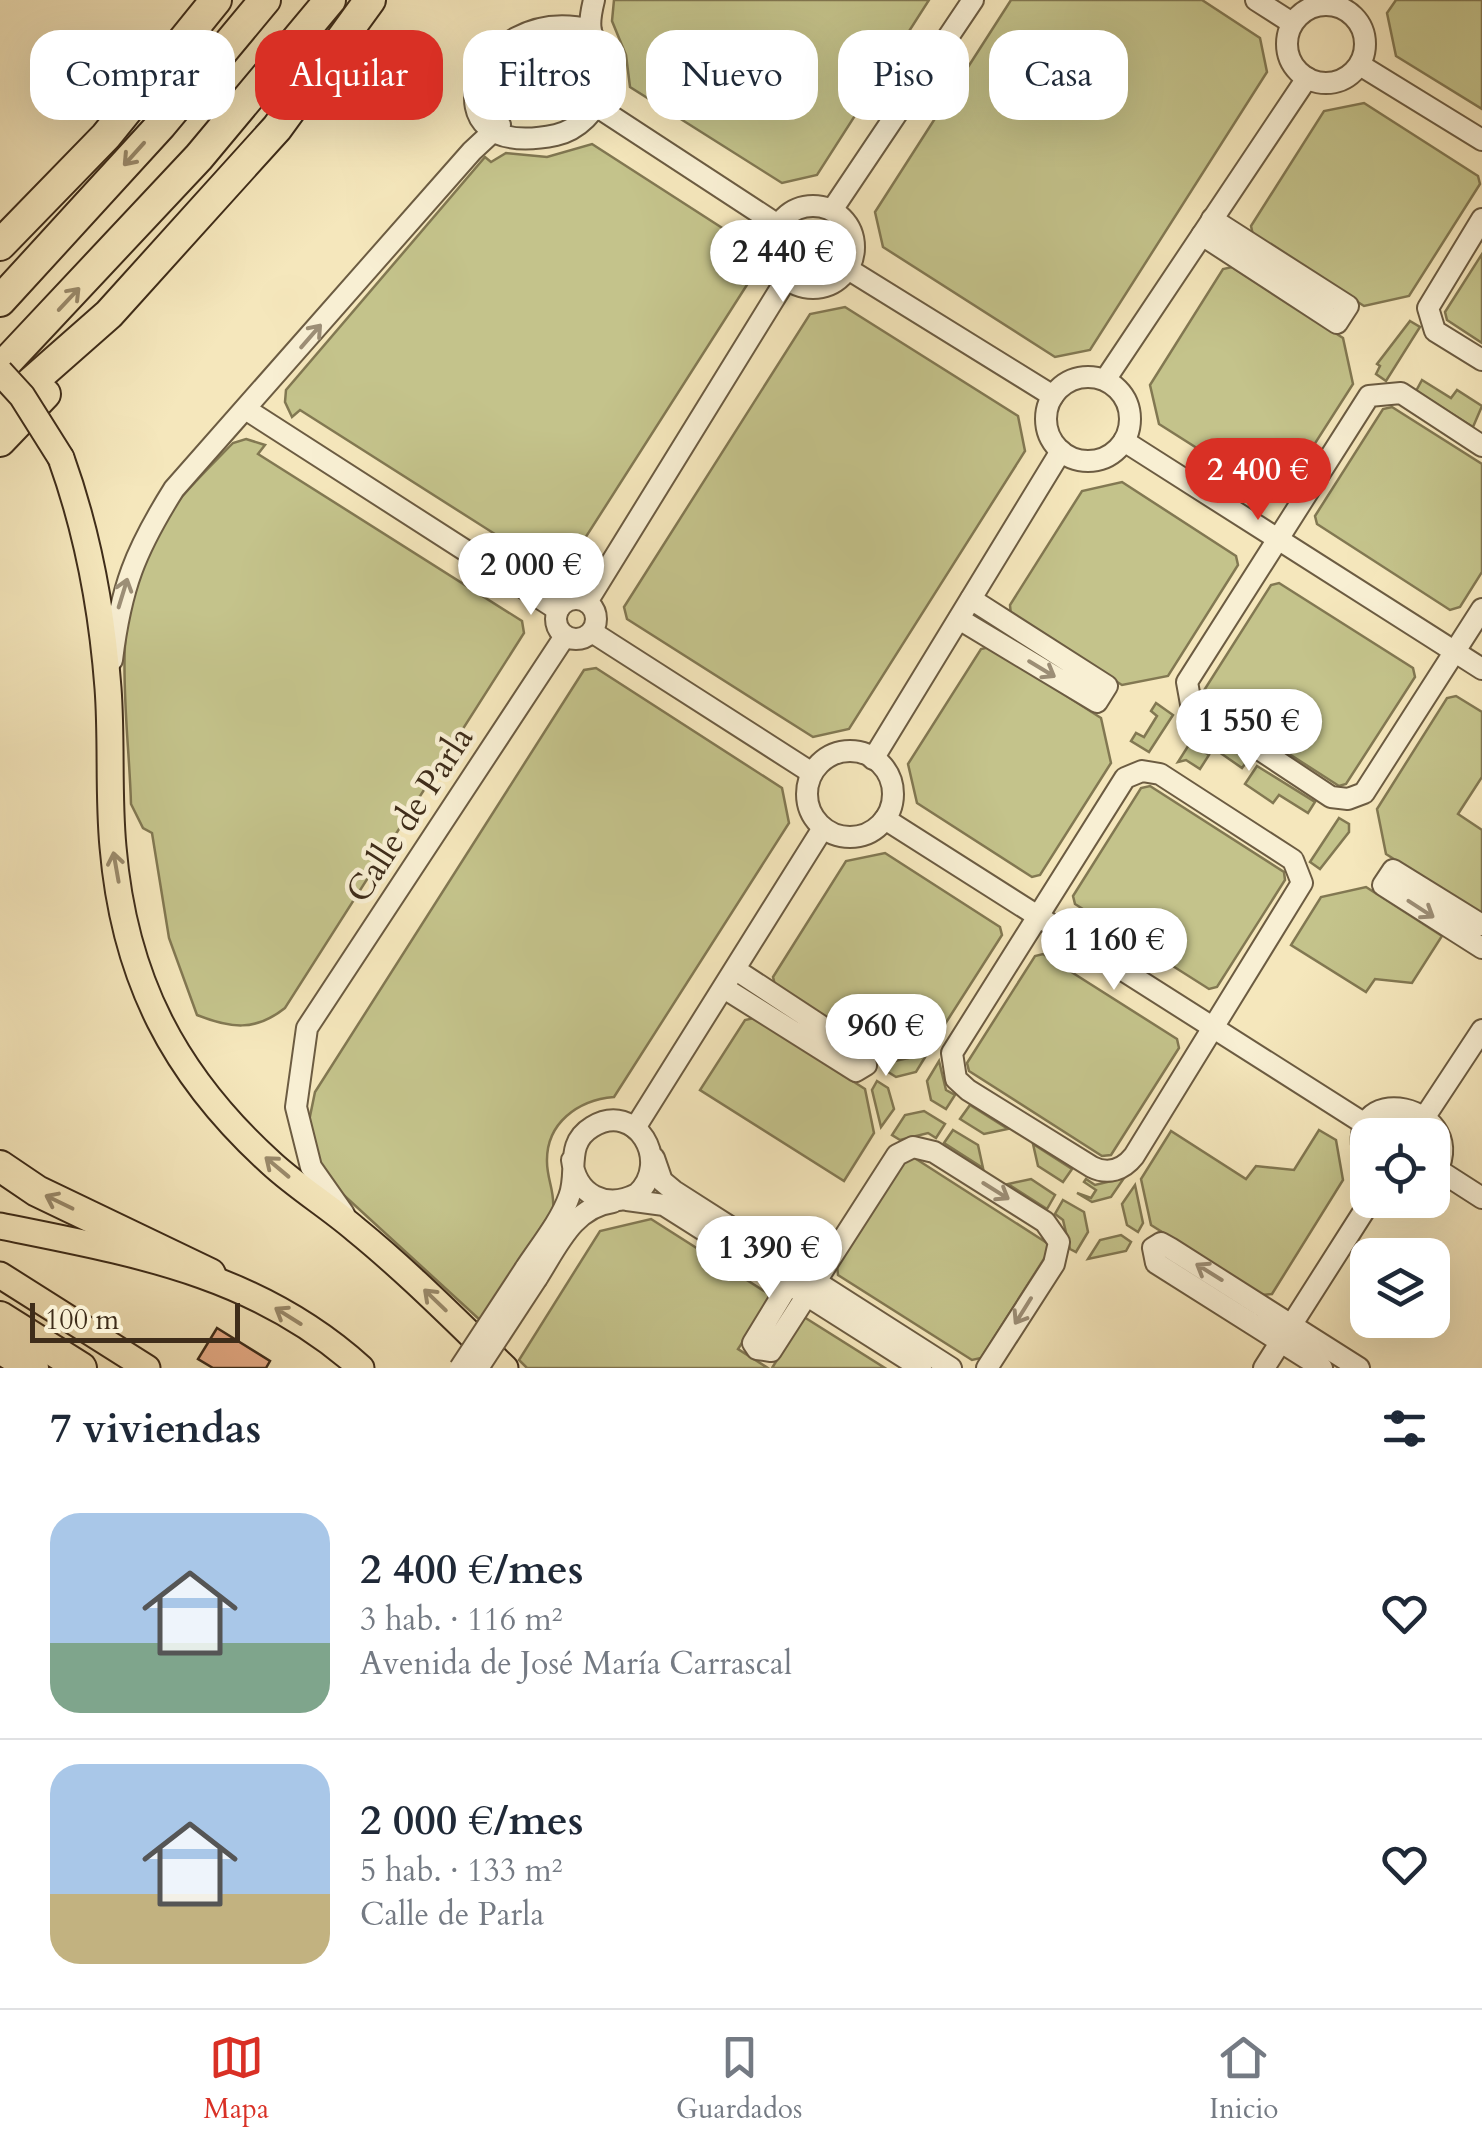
<!DOCTYPE html>
<html lang="es">
<head>
<meta charset="utf-8">
<style>
  body { margin:0; font-family:Cardo,serif; background:#f6f6f7; color:#1f2937; height:100vh; display:flex; flex-direction:column; font-size:38px; white-space:nowrap }
  * { box-sizing:border-box; margin:0 }
  p { font-size:32px; color:#747a83 }
  .icon { flex:none; width:55px; height:55px; fill:none; stroke:currentColor; stroke-width:2; stroke-linecap:round; stroke-linejoin:round }
  .map { position:relative; height:1368px; overflow:hidden }
  .side { display:flex; flex-direction:column; background:#fff; flex:1 }
  .side>* { flex:none }
  .guide { position:absolute; left:30px; top:30px; width:1422px; height:90px; display:flex; gap:20px }
  .controls { position:absolute; left:1350px; top:1118px; display:grid; gap:20px }
  .controls a { display:grid; place-items:center; width:100px; height:100px; border-radius:20px; background:#fff; box-shadow:0 10px 40px #0002; font-size:50px }
  .scale { position:absolute; left:30px; bottom:25px; width:210px; box-sizing:border-box; padding-left:10px; border:5px solid #3f2d1a; border-top:0; font-size:28px; line-height:35px; white-space:nowrap; color:#3f2d1a; -webkit-text-stroke:8px #f8efd3; paint-order:stroke }
  .price { position:absolute; translate:-50% -85px; padding:0 22px; border-radius:35px; background:#fff; color:#222; font-size:32px; line-height:65px; filter:drop-shadow(0 2px 5px #0008) }
  .price::after { content:''; position:absolute; left:50%; top:60px; width:30px; height:22px; margin-left:-15px; background:inherit; clip-path:polygon(0 0,100% 0,50% 100%) }
  .price.on { background:#d93025; color:#fff }
  ul { padding:0; list-style:none }
  li { display:flex; align-items:center; gap:30px; height:250px; padding:0 50px }
  li+li { border-top:2px solid #e0e1e3 }
  li span { display:grid; place-items:center; flex:none; width:280px; height:200px; border-radius:30px; color:#555 }
  li>.icon { margin-inline-start:auto }
  span .icon { width:120px; height:120px; fill:#fffc; stroke-width:1 }
  li b { font-size:42px }
  h2 { display:flex; justify-content:space-between; align-items:center; height:120px; padding:0 50px; font-size:42px }
  .pill { padding:0 35px; border-radius:30px; background:#fff; box-shadow:0 10px 40px #0002; font-size:35px; line-height:90px }
  .pill.on { background:#d93025; color:#fff }
  .tab-bar { display:flex; justify-content:space-around; align-items:center; height:140px; border-top:2px solid #e0e1e3; background:#fff; font-size:28px; color:#747a83 }
  .tab-bar a { display:grid; justify-items:center; gap:5px }
  .tab-bar .on { color:#d93025 }
  .map>svg:first-child { display:block }
  .green { fill:#c4c38b; stroke:#827852; stroke-width:2.5 }
  .building { fill:#e8ad88; stroke:#3f2d1a; stroke-width:2.5 }
  .lines { fill:none; stroke-linecap:round; stroke-linejoin:round }
  .minor-casing { stroke:#6c5c42; stroke-width:24 }
  .major-casing { stroke:#3f2d1a; stroke-width:29 }
  .highway-casing { stroke:#3f2d1a; stroke-width:34 }
  .minor { stroke:#f8efd3; stroke-width:20 }
  .major { stroke:#f5e7bc; stroke-width:25 }
  .highway { stroke:#f5e7bc; stroke-width:30 }
  .minor-bridge-casing { stroke:#6c5c42; stroke-width:24; stroke-linecap:butt }
  .major-bridge-casing { stroke:#3f2d1a; stroke-width:29; stroke-linecap:butt }
  .minor-bridge { stroke:#f8efd3; stroke-width:20 }
  .major-bridge { stroke:#f5e7bc; stroke-width:25 }
  .oneway { stroke:#9a8a6b }
  .oneway2 { stroke:#9c8e76 }
  .labels { text-anchor:middle; stroke-width:9; stroke-linejoin:round; paint-order:stroke }
  .street-label { font-size:35px; fill:#3f2d1a; stroke:#f8efd3 }
</style>
</head>
<body>
<div class="map">
<svg width="1482" height="1368" viewBox="0 0 1482 1368">
  <rect width="100%" height="100%" fill="#f5e7bc"/>
  <filter id="stains"><feTurbulence type="fractalNoise" baseFrequency=".002" numOctaves="4"/><feColorMatrix values="0 0 0 0 .2 0 0 0 0 .09 0 0 0 0 .02 0 0 0 .5 -.17"/></filter>
  <radialGradient id="worn" r=".72"><stop offset=".6" stop-color="#630" stop-opacity="0"/><stop offset="1" stop-color="#630" stop-opacity=".3"/></radialGradient>
  <!-- green -->
  <g class="green">
    <path d="M614 0H929L817 175 782 183 630 87 626 55 612 21Z"/>
    <path d="M1011 0H1202L1260 38 1267 72 1090 350 1055 357 883 247 875 212Z"/>
    <path d="M1396 0H1482V109L1396 56 1387 13Z"/>
    <path d="M1364 103 1478 176 1480 184 1409 296 1364 306 1253 235 1251 226 1324 111Z"/>
    <path d="M592 144 744 242 752 277 566 568 553 571 300 410 292 417 285 402 286 390 485 157 491 162 506 153 547 157Z"/>
    <path d="M1482 254V343L1447 320 1445 312Z"/>
    <path d="M1232 267 1343 338 1353 384 1282 495 1274 497 1159 424 1150 385 1223 269Z"/>
    <path d="M845 307 1018 416 1025 451 849 729 813 737 627 619 624 607 810 314Z"/>
    <path d="M1410 321 1420 327 1386 381 1376 374 1380 366 1377 364Z"/>
    <path d="M1422 380 1451 398 1457 390 1482 406 1473 427 1416 391Z"/>
    <path d="M1392 407 1482 464V572L1460 607 1450 610 1317 524 1315 516 1383 409Z"/>
    <path d="M246 439 265 445 258 454 522 621 524 633 285 1008C255 1032 230 1028 197 1015L169 938 152 833 143 828 131 804C129 726 112 633 142 558 160 514 200 477 233 443Z"/>
    <path d="M1122 482 1236 556 1238 565 1168 676 1122 685 1011 615 1010 605 1082 491Z"/>
    <path d="M1279 583 1413 668 1415 677 1346 784 1339 786 1205 700 1203 692 1271 585Z"/>
    <path d="M990 647 1101 718 1111 763 1040 875 1032 877 917 803 908 764 981 649Z"/>
    <path d="M596 668 782 788 789 823 614 1097C578 1100 546 1123 547 1162 547 1179 555 1192 553 1209L480 1320 324 1177 308 1126 315 1092 584 670Z"/>
    <path d="M1456 696 1482 712V777L1458 814 1482 830V915L1386 854 1377 809 1447 698Z"/>
    <path d="M1156 703 1173 715 1149 752 1131 741 1136 733 1144 737 1157 716 1151 711Z"/>
    <path d="M1200 729 1248 760 1242 768 1196 736Z"/>
    <path d="M1190 743 1209 755 1200 769 1186 760 1178 762Z"/>
    <path d="M1257 766 1315 802 1308 813 1279 795 1273 803 1245 784Z"/>
    <path d="M1150 786 1284 872 1285 880 1217 987 1209 989 1075 904 1073 896 1141 788Z"/>
    <path d="M1339 818 1349 824V832L1320 869 1310 862Z"/>
    <path d="M885 853 1000 927 1002 935 931 1046 886 1056 775 985 773 977 846 861Z"/>
    <path d="M1366 887 1442 936 1412 983 1375 979 1366 992 1291 945 1321 897Z"/>
    <path d="M1043 954 1177 1039 1179 1048 1111 1155 1102 1156 969 1071 967 1063 1035 956Z"/>
    <path d="M754 1018 865 1089 874 1133 844 1181 700 1090 745 1020Z"/>
    <path d="M927 1054 916 1072 896 1077 885 1070 890 1062Z"/>
    <path d="M939 1061 946 1090 955 1095 946 1109 931 1100 927 1081Z"/>
    <path d="M877 1081 888 1088 894 1109 881 1127 872 1090Z"/>
    <path d="M970 1105 1008 1129 984 1134 960 1119Z"/>
    <path d="M924 1111 945 1124 936 1138 928 1133 900 1140 892 1135 905 1115Z"/>
    <path d="M953 1130 978 1145 983 1168 944 1143Z"/>
    <path d="M1319 1130 1336 1140 1343 1180 1272 1294 1262 1295 1151 1225 1141 1179 1171 1131 1246 1179 1256 1166 1294 1170Z"/>
    <path d="M1033 1144 1072 1169 1063 1182 1038 1166Z"/>
    <path d="M913 1157 1047 1243 1049 1251 981 1358 972 1360 838 1275 837 1265 905 1159Z"/>
    <path d="M1124 1178 1111 1197 1092 1202 1077 1193 1091 1198 1096 1190 1084 1182 1086 1179 1095 1185Z"/>
    <path d="M1031 1179 1055 1195 1047 1209 1008 1184Z"/>
    <path d="M1135 1185 1143 1223 1138 1232 1127 1225 1122 1204Z"/>
    <path d="M1063 1200 1084 1212 1088 1232 1076 1252 1070 1249 1063 1220 1055 1214Z"/>
    <path d="M651 1219 772 1296 738 1349 768 1368H527L519 1360 600 1231Z"/>
    <path d="M1121 1235 1131 1242 1126 1251 1088 1259 1100 1240Z"/>
    <path d="M804 1317 885 1368H772Z"/>
  </g>
  <!-- building -->
  <path class="building" d="M217 1328 270 1361 266 1368H213L198 1359Z"/>
  <g class="lines">
    <defs>
      <g id="minor">
        <path d="M1256 0 1292 23"/>
        <circle cx="1326" cy="44" r="39"/>
        <path d="M591 30C473 0 419 164 556 135 578 130 597 111 603 89 610 64 597 52 591 31 589 22 592 8 594 0"/>
        <path d="M1360 65 1482 140"/>
        <path d="M596 106 778 225"/>
        <circle cx="813" cy="247" r="41"/>
        <path d="M832 210 973 0"/>
        <path d="M1482 219 1428 308 1435 331 1482 360"/>
        <path d="M1202 235 1337 323 1348 306 1212 219"/>
        <path d="M848 269 1053 396"/>
        <circle cx="1088" cy="419" r="42"/>
        <path d="M1105 380 1307 78"/>
        <path d="M247 410 558 610"/>
        <path d="M1124 441 1482 669"/>
        <path d="M1482 446 1401 393 1369 396 1187 682 1191 704 1331 797 1348 799 1364 793 1482 609"/>
        <circle cx="576" cy="619" r="20"/>
        <path d="M587 602 787 278"/>
        <path d="M959 619 1097 702 1107 686 971 599"/>
        <path d="M592 632 812 773"/>
        <path d="M112 660C121 587 135 551 174 489L472 151 500 125"/>
        <circle cx="850" cy="794" r="43"/>
        <path d="M873 759 1061 451"/>
        <path d="M1142 771 1160 774 1293 860 1302 883 1134 1156C1123 1170 1108 1175 1092 1167L968 1090 956 1079 952 1053 1125 778Z"/>
        <path d="M885 819 1368 1126"/>
        <path d="M1482 925 1393 870 1383 885 1482 948"/>
        <path d="M724 988 856 1071 866 1065 864 1054 736 970"/>
        <path d="M1428 1112 1482 1030"/>
        <path d="M635 1128 823 828"/>
        <path d="M654 1158 662 1181 674 1191 951 1368"/>
        <path d="M1368 1168C1330 1070 1482 1106 1432 1179"/>
        <path d="M1440 1171 1482 1198"/>
        <path d="M627 1200 664 1205 921 1368"/>
        <path d="M344 1214 311 1167 296 1107 307 1028 565 636"/>
        <path d="M525 1269C540 1246 560 1222 569 1197 579 1172 564 1144 592 1127 636 1100 672 1162 637 1194 606 1210 576 1195 572 1160"/>
        <path d="M537 1278C557 1247 573 1207 613 1202"/>
        <path d="M816 1281 897 1155 913 1147 934 1152 1045 1222 1059 1242 1054 1264 987 1368"/>
        <path d="M789 1284 753 1343 757 1349 771 1351 807 1295"/>
        <path d="M1264 1368 1371 1200"/>
        <path d="M1322 1368 1156 1263 1153 1248 1161 1243 1170 1248 1359 1368"/>
      </g>
      <g id="major">
        <path d="M61 458C88 533 102 609 108 688 112 741 108 794 113 847 124 978 174 1075 271 1163 297 1187 328 1206 355 1229 408 1272 456 1321 505 1368"/>
        <path d="M0 1226C133 1253 256 1273 361 1368"/>
        <path d="M0 1275 147 1368"/>
      </g>
      <g id="highway">
        <path d="M0 245 106 136 216 0"/>
        <path d="M0 301 161 125 265 0"/>
        <path d="M0 369 199 157 330 0"/>
        <path d="M0 410 109 314 277 128 370 0"/>
        <path d="M0 441 45 394"/>
        <path d="M0 1166 37 1191 210 1274"/>
        <path d="M0 1317 81 1368"/>
        <path d="M0 1348 33 1368"/>
      </g>
    </defs>
    <!-- minor casing -->
    <use href="#minor" class="minor-casing"/>
    <!-- major casing -->
    <use href="#major" class="major-casing"/>
    <!-- highway casing -->
    <use href="#highway" class="highway-casing"/>
    <!-- minor -->
    <use href="#minor" class="minor"/>
    <!-- major -->
    <use href="#major" class="major"/>
    <!-- highway -->
    <use href="#highway" class="highway"/>
    <defs>
      <g id="minor-bridge">
        <path d="M460 1368 525 1269"/>
        <path d="M478 1368 537 1278"/>
      </g>
      <path id="major-bridge" d="M0 372 22 396 61 458"/>
    </defs>
    <!-- minor-bridge casing -->
    <use href="#minor-bridge" class="minor-bridge-casing"/>
    <!-- major-bridge casing -->
    <use href="#major-bridge" class="major-bridge-casing"/>
    <!-- minor-bridge -->
    <use href="#minor-bridge" class="minor-bridge"/>
    <!-- major-bridge -->
    <use href="#major-bridge" class="major-bridge"/>
  </g>
  <!-- one-way arrows -->
  <defs><path id="oneway-shaft" d="M-6 0H5M1.5-3L5.5 0L1.5 3" fill="none" stroke-width="1.6" stroke-linecap="round" stroke-linejoin="round" transform="scale(2.5)"/></defs>
  <g class="oneway">
    <use href="#oneway-shaft" transform="translate(134 154) rotate(132)"/>
    <use href="#oneway-shaft" transform="translate(69 299) rotate(-47)"/>
    <use href="#oneway-shaft" transform="translate(116 867) rotate(-100)"/>
    <use href="#oneway-shaft" transform="translate(277 1167) rotate(-140)"/>
    <use href="#oneway-shaft" transform="translate(59 1202) rotate(-154)"/>
    <use href="#oneway-shaft" transform="translate(435 1300) rotate(-136)"/>
    <use href="#oneway-shaft" transform="translate(288 1316) rotate(-148)"/>
  </g>
  <g class="oneway2">
    <use href="#oneway-shaft" transform="translate(311 336) rotate(-49)"/>
    <use href="#oneway-shaft" transform="translate(123 593) rotate(-73)"/>
    <use href="#oneway-shaft" transform="translate(1042 669) rotate(31)"/>
    <use href="#oneway-shaft" transform="translate(1421 909) rotate(33)"/>
    <use href="#oneway-shaft" transform="translate(996 1191) rotate(32)"/>
    <use href="#oneway-shaft" transform="translate(1209 1272) rotate(-148)"/>
    <use href="#oneway-shaft" transform="translate(1023 1311) rotate(122)"/>
  </g>
  <g class="labels">
    <!-- street labels -->
    <g class="street-label">
      <text transform="translate(409 814) rotate(-57)" y="12">Calle de Parla</text>
    </g>
  </g>
  <rect width="100%" height="100%" filter="url(#stains)"/>
  <rect width="100%" height="100%" fill="url(#worn)"/>
</svg>
<div class="controls">
<a><svg class="icon" aria-label="locate" viewBox="0 0 24 24"><circle cx="12" cy="12" r="6"/><path d="M12 2v4M12 18v4M2 12h4M18 12h4"/></svg></a>
<a><svg class="icon" aria-label="layers" viewBox="0 0 24 24"><path d="M12 4l9 5-9 5-9-5zM3 14l9 5 9-5"/></svg></a>
</div>
<div class="scale">100 m</div>
<b class="price" style="left:783px;top:305px">2 440 €</b>
<b class="price on" style="left:1258px;top:523px">2 400 €</b>
<b class="price" style="left:531px;top:618px">2 000 €</b>
<b class="price" style="left:1249px;top:774px">1 550 €</b>
<b class="price" style="left:1114px;top:993px">1 160 €</b>
<b class="price" style="left:886px;top:1079px">960 €</b>
<b class="price" style="left:769px;top:1301px">1 390 €</b>
<div class="guide">
<a class="pill">Comprar</a>
<a class="pill on">Alquilar</a>
<a class="pill">Filtros</a>
<a class="pill">Nuevo</a>
<a class="pill">Piso</a>
<a class="pill">Casa</a>
</div>
</div>
<section class="side">
<h2>7 viviendas<svg class="icon" aria-label="filters" viewBox="0 0 24 24"><path d="M4 7h16M4 17h16"/><circle cx="9" cy="7" r="2"/><circle cx="15" cy="17" r="2"/></svg></h2>
<ul>
<li><span style="background:linear-gradient(#a9c7e8 65%,#7fa58c 0)"><svg class="icon" aria-label="home" viewBox="0 0 24 24"><path d="M3 11l9-7 9 7M6 9v11h12V9"/></svg></span><div><b>2 400 €/mes</b><p>3 hab. · 116 m²</p><p>Avenida de José María Carrascal</p></div><svg class="icon" aria-label="heart" viewBox="0 0 24 24"><path d="M12 20l-8-8c-3-5 5-10 8-4 3-6 11-1 8 4z"/></svg></li>
<li><span style="background:linear-gradient(#a9c7e8 65%,#c2b280 0)"><svg class="icon" aria-label="home" viewBox="0 0 24 24"><path d="M3 11l9-7 9 7M6 9v11h12V9"/></svg></span><div><b>2 000 €/mes</b><p>5 hab. · 133 m²</p><p>Calle de Parla</p></div><svg class="icon" aria-label="heart" viewBox="0 0 24 24"><path d="M12 20l-8-8c-3-5 5-10 8-4 3-6 11-1 8 4z"/></svg></li>
</ul>
</section>
<nav class="tab-bar">
<a class="on"><svg class="icon" aria-label="map" viewBox="0 0 24 24"><path d="M3 6l6-2 6 2 6-2v14l-6 2-6-2-6 2zM9 4v14M15 6v14"/></svg>Mapa</a>
<a><svg class="icon" aria-label="saved" viewBox="0 0 24 24"><path d="M7 4h10v16l-5-4-5 4z"/></svg>Guardados</a>
<a><svg class="icon" aria-label="home" viewBox="0 0 24 24"><path d="M3 11l9-7 9 7M6 9v11h12V9"/></svg>Inicio</a>
</nav>
</body>
</html>
